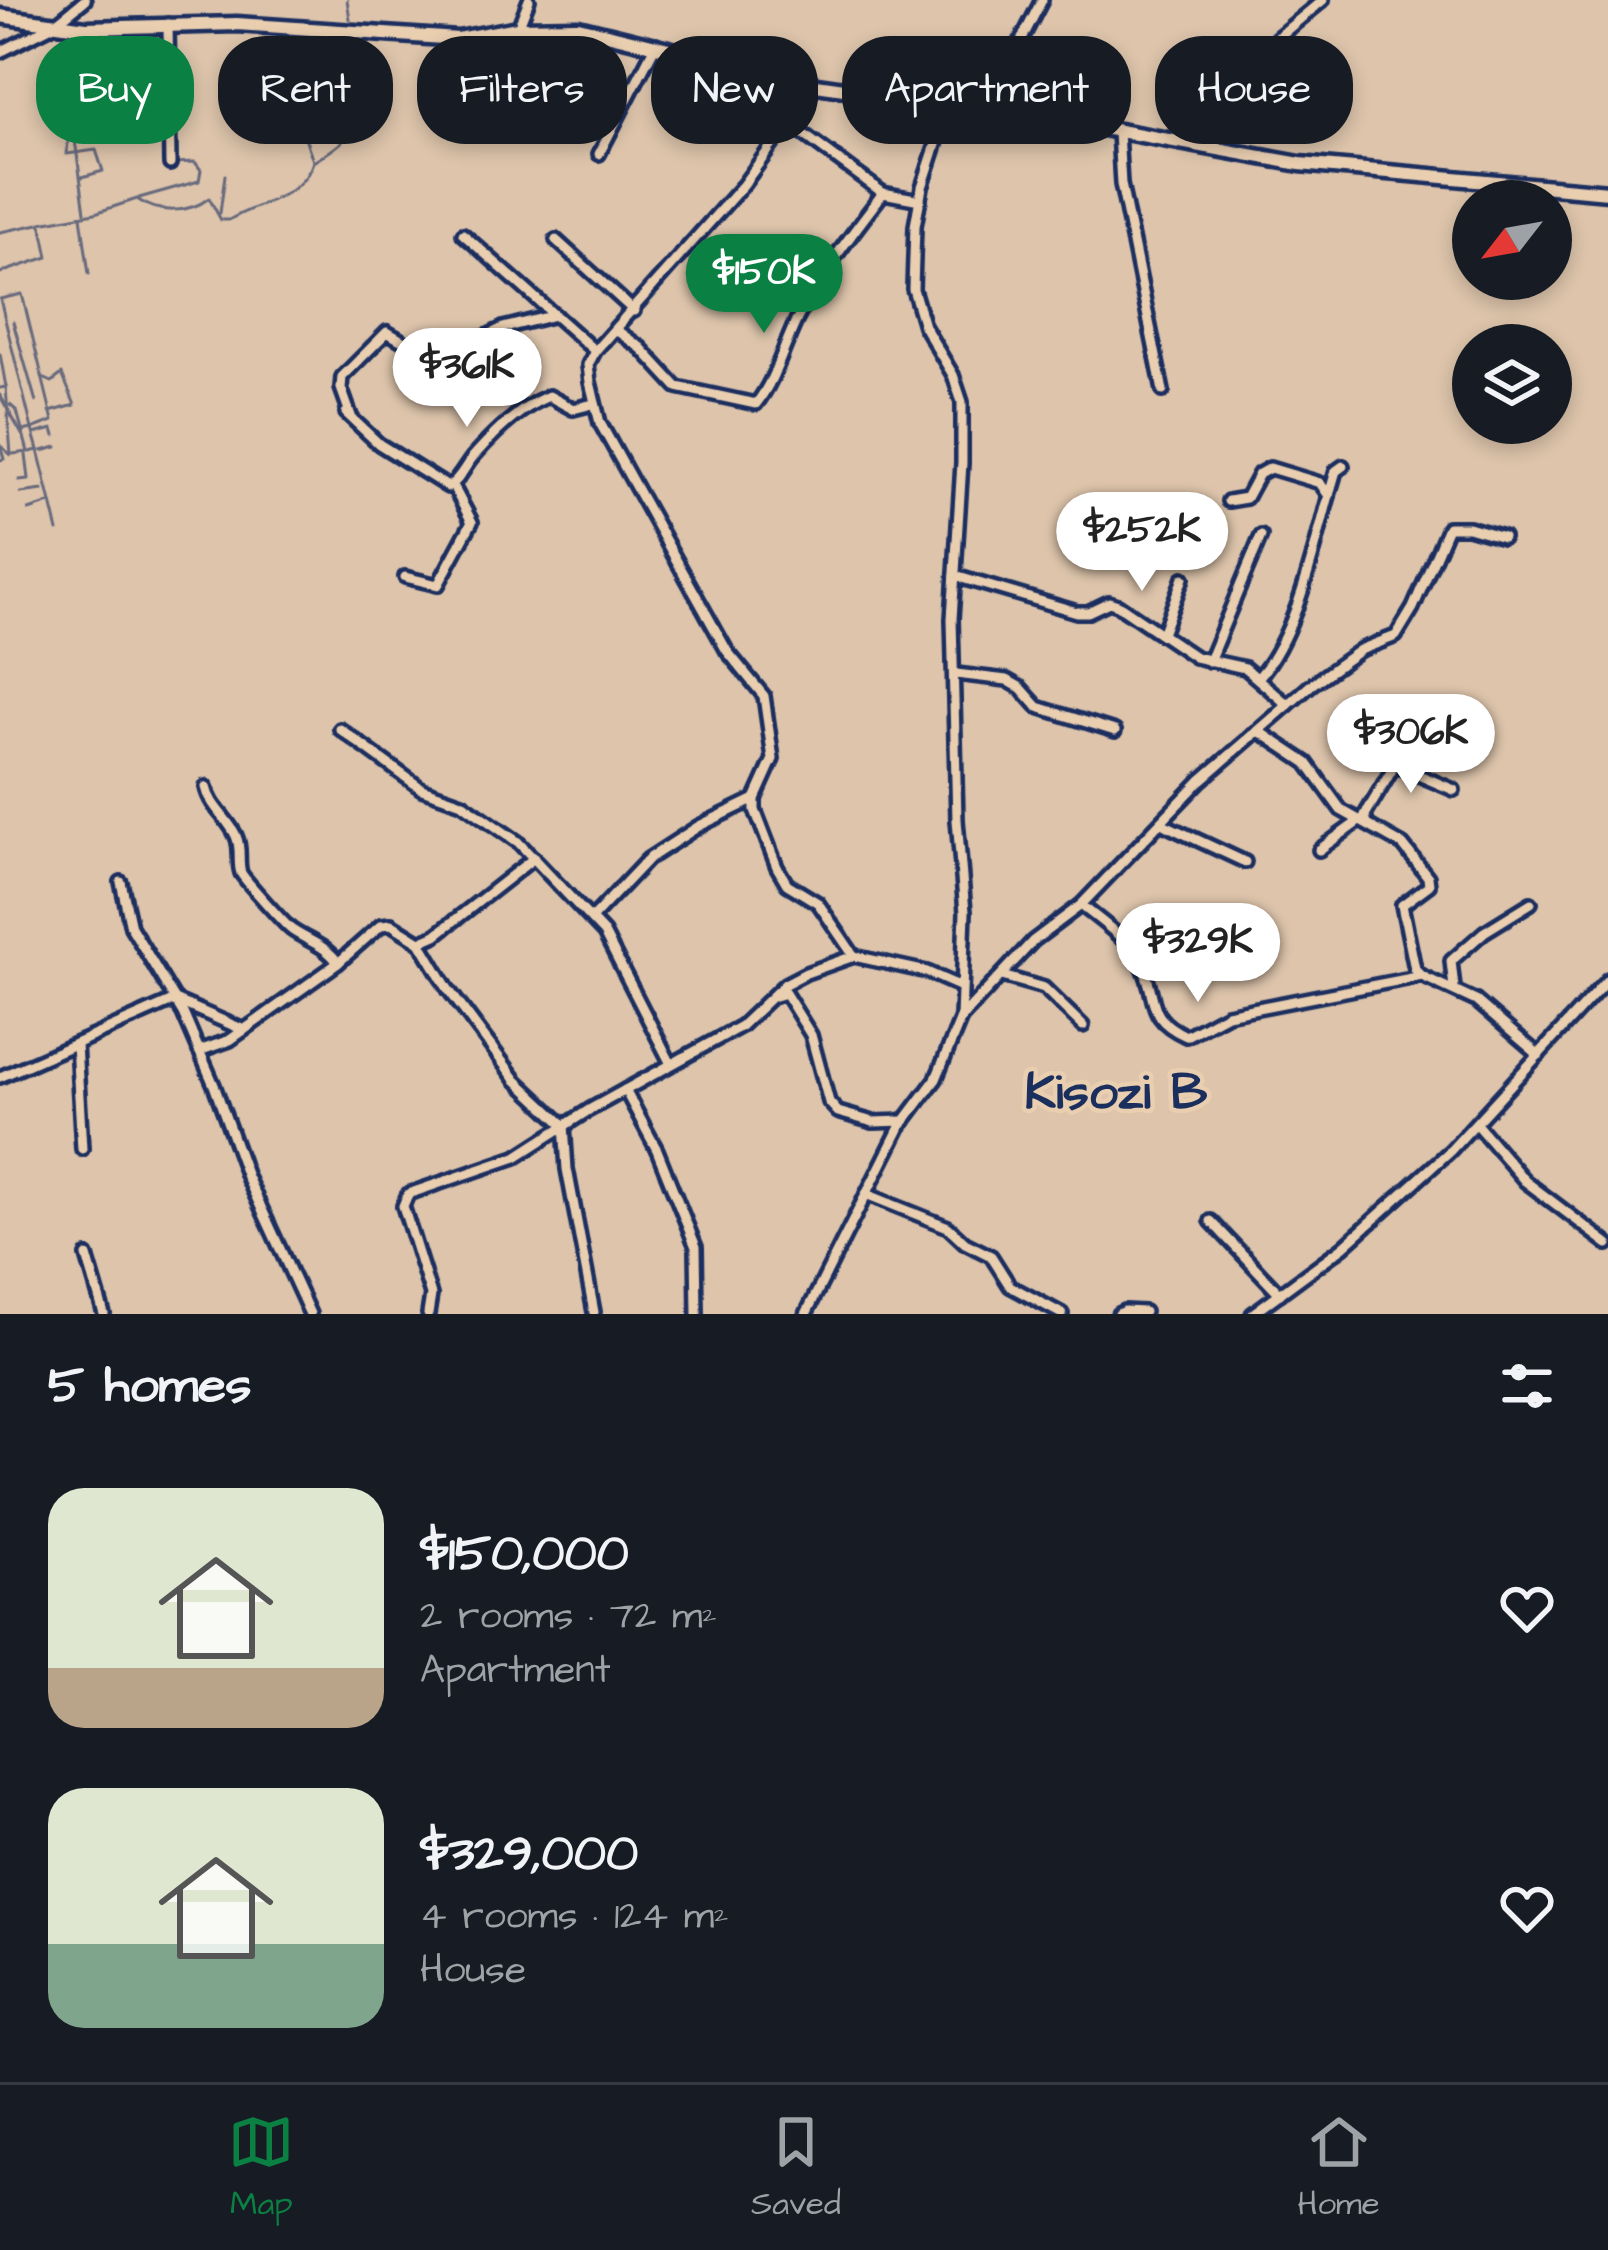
<!DOCTYPE html>
<html lang="en">
<head>
<meta charset="utf-8">
<style>
  body { margin:0; font-family:"Architects Daughter",sans-serif; background:#20242c; color:#f1f3f6; height:100vh; display:flex; flex-direction:column; font-size:45px; white-space:nowrap }
  * { box-sizing:border-box; margin:0 }
  p { font-size:39px; color:#9ea1a6 }
  .icon { flex:none; width:66px; height:66px; fill:none; stroke:currentColor; stroke-width:2; stroke-linecap:round; stroke-linejoin:round }
  .map { position:relative; height:1314px; overflow:hidden }
  .side { display:flex; flex-direction:column; background:#171b24; flex:1 }
  .side>* { flex:none }
  .top-card { position:absolute; left:36px; top:36px; width:1536px; height:108px; display:flex; gap:24px }
  .needle { width:78px; rotate:239deg }
  .fabs { position:absolute; left:1452px; top:180px; display:grid; gap:24px }
  .fabs a { display:grid; place-items:center; width:120px; height:120px; border-radius:50%; background:#171b24; box-shadow:0 6px 18px #0003; font-size:60px }
  .price { position:absolute; translate:-50% -102px; padding:0 27px; border-radius:42px; background:#fff; color:#222; font-size:39px; line-height:78px; filter:drop-shadow(0 3px 6px #0008) }
  .price::after { content:''; position:absolute; left:50%; top:72px; width:36px; height:27px; margin-left:-18px; background:inherit; clip-path:polygon(0 0,100% 0,50% 100%) }
  .price.current { background:#0b8043; color:#fff }
  ul { padding:0; list-style:none }
  li { display:flex; align-items:center; gap:36px; height:300px; padding:0 48px }
  li span { display:grid; place-items:center; flex:none; width:336px; height:240px; border-radius:36px; color:#555 }
  li>.icon { margin-inline-start:auto }
  span .icon { width:144px; height:144px; fill:#fffc; stroke-width:1 }
  li b { font-size:51px }
  h2 { display:flex; justify-content:space-between; align-items:center; height:144px; padding:0 48px; font-size:51px }
  .chip { padding:0 42px; border-radius:48px; background:#171b24; box-shadow:0 6px 18px #0003; font-size:42px; line-height:108px }
  .chip.current { background:#0b8043; color:#fff }
  .menu { display:flex; justify-content:space-around; align-items:center; height:168px; border-top:3px solid #363941; background:#171b24; font-size:33px; color:#9ea1a6 }
  .menu a { display:grid; justify-items:center; gap:6px }
  .menu .current { color:#0b8043 }
  .map>svg:first-child { display:block }
  .lines { fill:none; stroke-linecap:round; stroke-linejoin:round }
  .stream { stroke:#676a7d; stroke-width:3 }
  .street-casing { stroke:#1b2f5e; stroke-width:18 }
  .secondary-casing { stroke:#1b2f5e; stroke-width:21 }
  .street { stroke:#e9ceb0; stroke-width:9 }
  .secondary { stroke:#e9ceb0; stroke-width:12 }
  .labels { text-anchor:middle; stroke-width:9; stroke-linejoin:round; paint-order:stroke }
  .quarter-label { font-size:51px; font-weight:bold; fill:#1b2f5e; stroke:#e9ceb0 }
</style>
</head>
<body>
<div class="map">
<svg width="1608" height="1314" viewBox="0 0 1608 1314">
  <rect width="100%" height="100%" fill="#ddc4ab"/>
  <filter id="ink" filterUnits="userSpaceOnUse"><feTurbulence type="fractalNoise" baseFrequency=".00833" numOctaves="2"/><feDisplacementMap in="SourceGraphic" scale="24" xChannelSelector="R" yChannelSelector="G"/><feConvolveMatrix kernelMatrix="1 2 1 2 8 2 1 2 1" color-interpolation-filters="sRGB"/></filter>
  <g filter="url(#ink)">
    <g class="lines">
      <!-- stream -->
      <g class="stream">
        <path d="M347 0 350 19"/>
        <path d="M356 80 364 71 369 50"/>
        <path d="M298 90 302 128 313 161"/>
        <path d="M268 112 267 99 337 78"/>
        <path d="M270 114 276 131C288 124 316 122 334 116L330 81"/>
        <path d="M75 140 68 141 67 154 96 150 103 171 82 177"/>
        <path d="M139 198 199 181 201 170 195 162 174 163"/>
        <path d="M85 212 75 140 114 134"/>
        <path d="M220 213 225 175"/>
        <path d="M81 216 89 274"/>
        <path d="M0 232 39 224"/>
        <path d="M0 273 48 257 41 223 95 213 137 199C157 214 189 214 209 198L221 220H229C255 203 302 199 313 162 390 117 351 102 348 37"/>
        <path d="M22 294 53 421 32 429 0 299Z"/>
        <path d="M13 322 36 402"/>
        <path d="M0 354 6 387 0 388"/>
        <path d="M43 378 52 382 62 374 75 405 50 412"/>
        <path d="M0 395 24 438 0 396"/>
        <path d="M10 405 17 411 28 452 13 454"/>
        <path d="M23 431 32 429 38 450 30 452"/>
        <path d="M34 434 53 429 55 436"/>
        <path d="M0 445 11 455 6 387"/>
        <path d="M38 450 58 531"/>
        <path d="M42 451 57 447"/>
        <path d="M0 460 4 459 1 448"/>
        <path d="M19 480 29 479 26 455"/>
        <path d="M21 493 43 490"/>
        <path d="M29 510 50 503"/>
      </g>
      <defs>
        <g id="street">
          <path d="M168 24 170 164"/>
          <path d="M518 28 529 0"/>
          <path d="M0 52 54 25 85 0"/>
          <path d="M816 85 743 185 595 351 588 365 590 382 600 423 727 651 764 696 773 759 755 799V810L777 867 787 884 818 903 854 956"/>
          <path d="M998 114 1013 56 1042 0"/>
          <path d="M787 122 883 193 920 200"/>
          <path d="M1118 132 1121 184 1163 391"/>
          <path d="M1180 142 1277 38 1323 0"/>
          <path d="M599 154 656 44"/>
          <path d="M463 234 595 351"/>
          <path d="M556 240 634 311"/>
          <path d="M616 330 641 348 677 387 756 404C775 380 783 348 797 319 821 273 852 234 883 193"/>
          <path d="M346 413 379 444 448 487C459 481 464 468 472 458 493 434 520 407 549 396L573 409 593 404"/>
          <path d="M351 416 341 388 342 377 387 332 430 357H444L503 328 555 315"/>
          <path d="M1228 501 1246 498 1259 474 1270 468 1320 483 1329 496"/>
          <path d="M955 576 1077 612H1088L1109 602 1118 605 1195 657 1245 668 1288 705"/>
          <path d="M405 577 438 585 472 522 453 486"/>
          <path d="M1162 634 1183 578"/>
          <path d="M1209 661 1261 536"/>
          <path d="M956 674 1007 680 1021 688 1038 707 1115 731"/>
          <path d="M1258 678C1301 630 1317 532 1336 471L1343 466"/>
          <path d="M340 729 422 789 462 803 518 842 604 933 671 1064"/>
          <path d="M206 787C210 807 228 818 236 836 242 849 237 862 241 873 244 879 286 926 292 930 308 941 327 946 338 963"/>
          <path d="M1161 823 1245 862"/>
          <path d="M1367 824 1365 815 1395 765 1454 790"/>
          <path d="M1319 850 1359 821"/>
          <path d="M121 882 131 927 183 1013 214 1085 247 1177 310 1314"/>
          <path d="M1081 905C1102 922 1131 941 1143 967 1158 1001 1146 1018 1186 1036L1227 1014 1422 976 1415 969 1402 905 1429 885 1428 877 1403 845 1341 810 1307 763 1259 731"/>
          <path d="M593 917 648 859 699 826 755 799"/>
          <path d="M420 942 448 989 516 1080 564 1125 567 1169 594 1312"/>
          <path d="M1140 962 1169 932 1197 947"/>
          <path d="M1002 976 1044 988 1083 1026"/>
          <path d="M1422 976 1476 1001 1539 1055"/>
          <path d="M1454 988 1451 961 1484 932 1531 903"/>
          <path d="M775 996 785 993 811 1035 829 1102 838 1112 873 1122 905 1121"/>
          <path d="M961 1018 1033 941 1081 905 1200 781 1311 685 1360 650 1396 636 1413 608 1448 527H1468L1503 537"/>
          <path d="M76 1044 82 1149"/>
          <path d="M199 1051 230 1040 244 1030"/>
          <path d="M0 1077 175 1000 244 1030 338 963 381 925 391 924 420 942 436 935 534 858"/>
          <path d="M625 1090 657 1150 696 1247 697 1314"/>
          <path d="M1476 1124 1525 1181 1608 1244"/>
          <path d="M866 1194 948 1227 965 1243 991 1256 1010 1286 1062 1314"/>
          <path d="M1211 1221 1280 1294"/>
          <path d="M87 1256 104 1314"/>
          <path d="M428 1314 431 1295 403 1206 408 1194 516 1157 589 1110 741 1026 785 984 806 973 854 956 927 972 959 986"/>
          <path d="M806 1314 900 1127 936 1079 961 1018 965 912 957 820 952 619 962 463V402L953 375 924 326 913 289 915 226 922 187 950 102"/>
          <path d="M1118 1314 1124 1311 1144 1312"/>
          <path d="M1252 1314 1343 1247 1450 1151 1608 979"/>
        </g>
        <path id="secondary" d="M0 16 86 28 237 24 458 39 518 28 578 27 816 85 1048 118 1300 164 1608 192"/>
      </defs>
      <!-- street casing -->
      <use href="#street" class="street-casing"/>
      <!-- secondary casing -->
      <use href="#secondary" class="secondary-casing"/>
      <!-- street -->
      <use href="#street" class="street"/>
      <!-- secondary -->
      <use href="#secondary" class="secondary"/>
    </g>
  </g>
  <g class="labels">
    <!-- quarter labels -->
    <g class="quarter-label">
      <text x="1116" y="1108">Kisozi B</text>
    </g>
  </g>
</svg>
<div class="fabs">
<a><svg class="needle" viewBox="-14 -14 28 28"><path d="M0-13l5 13h-10z" fill="#e53935"/><path d="M0 13l5-13h-10z" fill="#9ea1a6"/></svg></a>
<a><svg class="icon" aria-label="layers" viewBox="0 0 24 24"><path d="M12 4l9 5-9 5-9-5zM3 14l9 5 9-5"/></svg></a>
</div>
<b class="price current" style="left:764px;top:336px">$150K</b>
<b class="price" style="left:467px;top:430px">$361K</b>
<b class="price" style="left:1142px;top:594px">$252K</b>
<b class="price" style="left:1411px;top:796px">$306K</b>
<b class="price" style="left:1198px;top:1005px">$329K</b>
<div class="top-card">
<a class="chip current">Buy</a>
<a class="chip">Rent</a>
<a class="chip">Filters</a>
<a class="chip">New</a>
<a class="chip">Apartment</a>
<a class="chip">House</a>
</div>
</div>
<section class="side">
<h2>5 homes<svg class="icon" aria-label="filters" viewBox="0 0 24 24"><path d="M4 7h16M4 17h16"/><circle cx="9" cy="7" r="2"/><circle cx="15" cy="17" r="2"/></svg></h2>
<ul>
<li><span style="background:linear-gradient(#dfe7d0 75%,#b9a48a 0)"><svg class="icon" aria-label="home" viewBox="0 0 24 24"><path d="M3 11l9-7 9 7M6 9v11h12V9"/></svg></span><div><b>$150,000</b><p>2 rooms · 72 m²</p><p>Apartment</p></div><svg class="icon" aria-label="heart" viewBox="0 0 24 24"><path d="M12 20l-8-8c-3-5 5-10 8-4 3-6 11-1 8 4z"/></svg></li>
<li><span style="background:linear-gradient(#dfe7d0 65%,#7fa58c 0)"><svg class="icon" aria-label="home" viewBox="0 0 24 24"><path d="M3 11l9-7 9 7M6 9v11h12V9"/></svg></span><div><b>$329,000</b><p>4 rooms · 124 m²</p><p>House</p></div><svg class="icon" aria-label="heart" viewBox="0 0 24 24"><path d="M12 20l-8-8c-3-5 5-10 8-4 3-6 11-1 8 4z"/></svg></li>
</ul>
</section>
<nav class="menu">
<a class="current"><svg class="icon" aria-label="map" viewBox="0 0 24 24"><path d="M3 6l6-2 6 2 6-2v14l-6 2-6-2-6 2zM9 4v14M15 6v14"/></svg>Map</a>
<a><svg class="icon" aria-label="saved" viewBox="0 0 24 24"><path d="M7 4h10v16l-5-4-5 4z"/></svg>Saved</a>
<a><svg class="icon" aria-label="home" viewBox="0 0 24 24"><path d="M3 11l9-7 9 7M6 9v11h12V9"/></svg>Home</a>
</nav>
</body>
</html>
